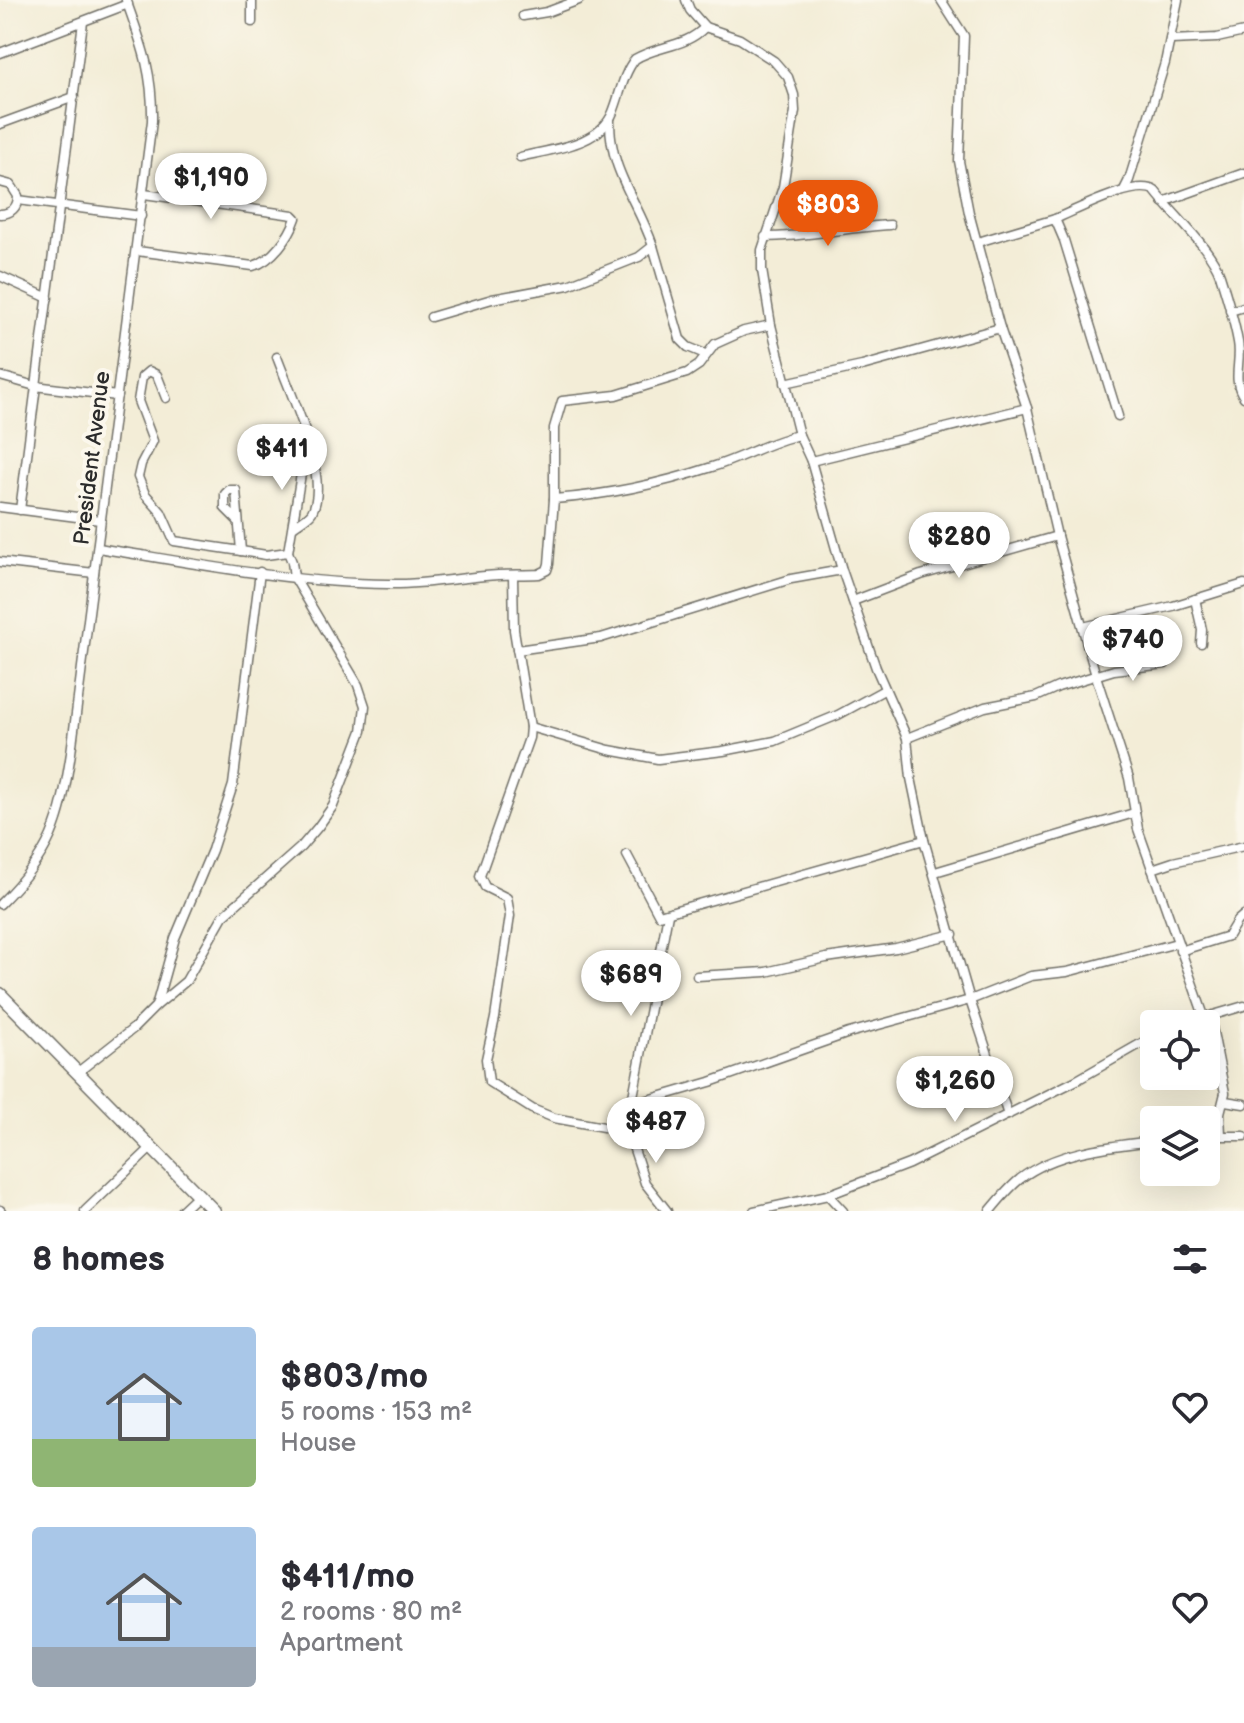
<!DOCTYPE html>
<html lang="en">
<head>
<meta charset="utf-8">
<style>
  body { margin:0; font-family:"Balsamiq Sans",sans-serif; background:#f2f2f3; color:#2b2b33; height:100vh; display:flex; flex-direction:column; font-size:30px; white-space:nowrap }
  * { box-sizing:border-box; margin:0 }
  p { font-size:26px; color:#7c7c81 }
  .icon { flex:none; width:44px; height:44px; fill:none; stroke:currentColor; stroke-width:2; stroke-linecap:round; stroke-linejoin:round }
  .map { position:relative; height:1211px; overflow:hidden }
  .drawer { display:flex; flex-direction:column; background:#fff; flex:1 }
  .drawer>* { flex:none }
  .buttons { position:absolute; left:1140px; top:1010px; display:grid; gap:16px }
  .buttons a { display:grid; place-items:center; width:80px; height:80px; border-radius:8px; background:#fff; box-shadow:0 8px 32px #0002; font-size:40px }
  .price { position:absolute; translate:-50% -68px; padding:0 18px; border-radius:28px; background:#fff; color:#222; font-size:26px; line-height:52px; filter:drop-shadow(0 2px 4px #0008) }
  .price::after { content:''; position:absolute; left:50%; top:48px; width:24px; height:18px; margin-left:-12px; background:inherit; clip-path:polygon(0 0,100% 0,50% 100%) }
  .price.on { background:#ea580c; color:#fff }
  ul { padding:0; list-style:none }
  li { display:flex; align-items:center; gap:24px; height:200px; padding:0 32px }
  li span { display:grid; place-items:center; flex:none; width:224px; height:160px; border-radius:8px; color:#555 }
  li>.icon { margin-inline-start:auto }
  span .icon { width:96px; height:96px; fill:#fffc; stroke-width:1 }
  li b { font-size:34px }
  h2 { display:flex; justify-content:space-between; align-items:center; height:96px; padding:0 32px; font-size:34px }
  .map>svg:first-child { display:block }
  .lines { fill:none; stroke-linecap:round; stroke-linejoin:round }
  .minor-casing { stroke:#716f67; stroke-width:11 }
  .highway-casing { stroke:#716f67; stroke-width:15 }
  .minor { stroke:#fff; stroke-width:8 }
  .highway { stroke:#fff; stroke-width:12 }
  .labels { text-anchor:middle; stroke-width:8; stroke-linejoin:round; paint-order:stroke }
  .street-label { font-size:22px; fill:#2b2b2b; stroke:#fbf7ec }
</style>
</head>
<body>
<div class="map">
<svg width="1244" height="1211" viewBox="0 0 1244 1211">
  <rect width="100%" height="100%" fill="#fbf7ec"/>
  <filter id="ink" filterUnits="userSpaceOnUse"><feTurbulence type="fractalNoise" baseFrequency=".0125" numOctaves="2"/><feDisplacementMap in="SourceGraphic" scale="16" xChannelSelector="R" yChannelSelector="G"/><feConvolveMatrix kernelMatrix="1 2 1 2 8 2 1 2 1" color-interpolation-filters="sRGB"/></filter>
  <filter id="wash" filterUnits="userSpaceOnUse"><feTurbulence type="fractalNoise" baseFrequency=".006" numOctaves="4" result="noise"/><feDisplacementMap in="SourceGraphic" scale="32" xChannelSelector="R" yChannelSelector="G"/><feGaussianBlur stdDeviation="1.8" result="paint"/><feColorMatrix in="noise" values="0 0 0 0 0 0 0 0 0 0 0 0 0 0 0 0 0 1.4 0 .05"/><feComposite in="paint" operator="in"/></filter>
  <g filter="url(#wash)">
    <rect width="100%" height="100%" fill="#f3edd7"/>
  </g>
  <g filter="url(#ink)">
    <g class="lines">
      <defs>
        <g id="minor">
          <path d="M686 0 690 10 705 27 740 39 774 61 788 77 794 95 795 111 783 187 762 250V270L771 325 799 435 811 461 842 570 876 668 907 738 911 778 924 840 970 1000 1008 1115"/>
          <path d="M941 0 964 36 959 161 969 213 1000 328 1027 408 1057 536 1096 676 1129 778 1138 829 1204 1016 1212 1027 1225 1093 1220 1113 1221 1135"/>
          <path d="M523 16 547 12 579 0"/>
          <path d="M252 22V0"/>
          <path d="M1171 40 1217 38 1244 32"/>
          <path d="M0 53 128 4"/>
          <path d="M0 124 74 97"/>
          <path d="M520 157C551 149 600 146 613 112 620 95 623 74 635 59 658 45 685 48 705 27"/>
          <path d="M0 182 11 185 18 196C18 207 11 214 0 214"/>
          <path d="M1124 190 1129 180 1165 63 1178 0"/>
          <path d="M18 200 141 216"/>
          <path d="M1163 202 1244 173"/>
          <path d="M1055 219C1077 210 1136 178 1155 191 1174 216 1211 248 1220 275 1227 297 1234 320 1238 342 1242 362 1231 379 1244 397"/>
          <path d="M765 237C807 237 848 227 890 225"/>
          <path d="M978 242 1055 219 1064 240 1118 416"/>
          <path d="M653 246 680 339 688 347 705 354"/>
          <path d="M137 251 253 266C272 261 290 236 296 218L293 215 144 194"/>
          <path d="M0 276 48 298"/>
          <path d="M1230 311 1244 307"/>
          <path d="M431 317 492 299 568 285 639 257 653 246C637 199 609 171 610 119"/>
          <path d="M277 357C290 393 331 477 312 512 308 518 299 522 293 527"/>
          <path d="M0 376 35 386 117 396"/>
          <path d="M785 383 862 366 1000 328"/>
          <path d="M166 398 157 375 149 371 142 377 138 401 153 441 141 464 138 477 145 494 161 512 174 541 241 551"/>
          <path d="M811 461 1027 408"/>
          <path d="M554 499V428L562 401 616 395 687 373 699 365 715 344 744 331 771 325"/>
          <path d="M0 507 100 520"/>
          <path d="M20 510 83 22"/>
          <path d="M238 521 225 508V494L229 490H236L241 551 266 555 288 552"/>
          <path d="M98 548C193 563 291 583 388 584 421 585 452 579 485 576 503 574 521 575 539 574L547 570 549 564 554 499C608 495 660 484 712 467 742 458 768 442 799 435"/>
          <path d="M0 562 94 573"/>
          <path d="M513 576 514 630 530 727 529 738 480 876 485 887 507 898 510 916 495 1018 486 1059 489 1082 532 1109 554 1118 609 1128H627"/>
          <path d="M1195 599 1202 630 1201 643"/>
          <path d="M853 601 921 575 1057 536"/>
          <path d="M1083 627 1173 606 1244 584"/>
          <path d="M517 650 601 638 791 579 842 570"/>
          <path d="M530 727 609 750 658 759 723 751 775 741 838 715 884 690"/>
          <path d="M907 738 985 707 1036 697 1058 687 1114 670 1165 664"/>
          <path d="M627 855 659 915 924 840"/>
          <path d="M1152 869 1173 862 1244 846"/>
          <path d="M935 872 1134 813"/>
          <path d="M0 904C52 852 60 824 71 753L152 121C153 72 142 45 126 0"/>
          <path d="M1180 951 1228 936 1237 921 1244 915"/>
          <path d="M697 976 766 972 826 958 896 948 953 934"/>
          <path d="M156 1006 186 981 223 916 301 847 318 827 333 806 362 731 365 706 358 685 294 577 292 562 288 552 307 438"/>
          <path d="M1183 1024 1244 1006"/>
          <path d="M78 1072 134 1028 156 1006 175 938 212 850 233 785 260 572"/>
          <path d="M1225 1101 1244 1104"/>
          <path d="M631 1105 710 1082 849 1033 970 1000 1031 976 1067 972 1177 943"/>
          <path d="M1206 1136H1244"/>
          <path d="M828 1195 843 1211"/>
          <path d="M0 1210 1 1211"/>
          <path d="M85 1211 152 1147"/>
          <path d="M181 1211 198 1195"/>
          <path d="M667 1211 645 1183 627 1128 668 914"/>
          <path d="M754 1211 828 1195 909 1164 1077 1080 1154 1036"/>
          <path d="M990 1211C999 1200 1009 1188 1020 1179 1056 1151 1111 1146 1154 1141"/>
        </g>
        <path id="highway" d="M0 994 214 1211"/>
      </defs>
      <!-- minor casing -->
      <use href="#minor" class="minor-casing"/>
      <!-- highway casing -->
      <use href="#highway" class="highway-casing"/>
      <!-- minor -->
      <use href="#minor" class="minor"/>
      <!-- highway -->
      <use href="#highway" class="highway"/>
    </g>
  </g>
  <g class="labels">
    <!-- street labels -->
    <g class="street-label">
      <text transform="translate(91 458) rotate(-83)" y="8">President Avenue</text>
    </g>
  </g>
</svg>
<div class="buttons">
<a><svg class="icon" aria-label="locate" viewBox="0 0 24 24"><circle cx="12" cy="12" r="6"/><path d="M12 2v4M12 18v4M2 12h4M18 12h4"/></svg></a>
<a><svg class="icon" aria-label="layers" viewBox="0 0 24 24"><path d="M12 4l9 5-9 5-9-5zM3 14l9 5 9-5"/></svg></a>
</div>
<b class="price" style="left:211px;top:221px">$1,190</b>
<b class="price on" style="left:828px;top:248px">$803</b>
<b class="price" style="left:282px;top:492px">$411</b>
<b class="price" style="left:959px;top:580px">$280</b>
<b class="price" style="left:1133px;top:683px">$740</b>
<b class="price" style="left:631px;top:1018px">$689</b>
<b class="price" style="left:955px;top:1124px">$1,260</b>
<b class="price" style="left:656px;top:1165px">$487</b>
</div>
<section class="drawer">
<h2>8 homes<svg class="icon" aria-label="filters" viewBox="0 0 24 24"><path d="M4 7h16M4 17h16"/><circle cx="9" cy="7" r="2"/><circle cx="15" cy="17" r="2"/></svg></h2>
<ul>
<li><span style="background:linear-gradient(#a9c7e8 70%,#8fb573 0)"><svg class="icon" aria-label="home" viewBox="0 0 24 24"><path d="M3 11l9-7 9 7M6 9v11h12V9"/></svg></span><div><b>$803/mo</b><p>5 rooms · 153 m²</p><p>House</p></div><svg class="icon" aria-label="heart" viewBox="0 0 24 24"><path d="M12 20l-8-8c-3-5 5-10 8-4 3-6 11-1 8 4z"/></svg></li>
<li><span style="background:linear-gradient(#a9c7e8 75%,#9aa5b1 0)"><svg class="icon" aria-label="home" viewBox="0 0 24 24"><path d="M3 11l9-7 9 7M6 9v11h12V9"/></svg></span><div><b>$411/mo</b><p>2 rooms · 80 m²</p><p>Apartment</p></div><svg class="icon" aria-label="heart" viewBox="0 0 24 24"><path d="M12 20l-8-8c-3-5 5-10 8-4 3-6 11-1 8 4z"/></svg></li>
</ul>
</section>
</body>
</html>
